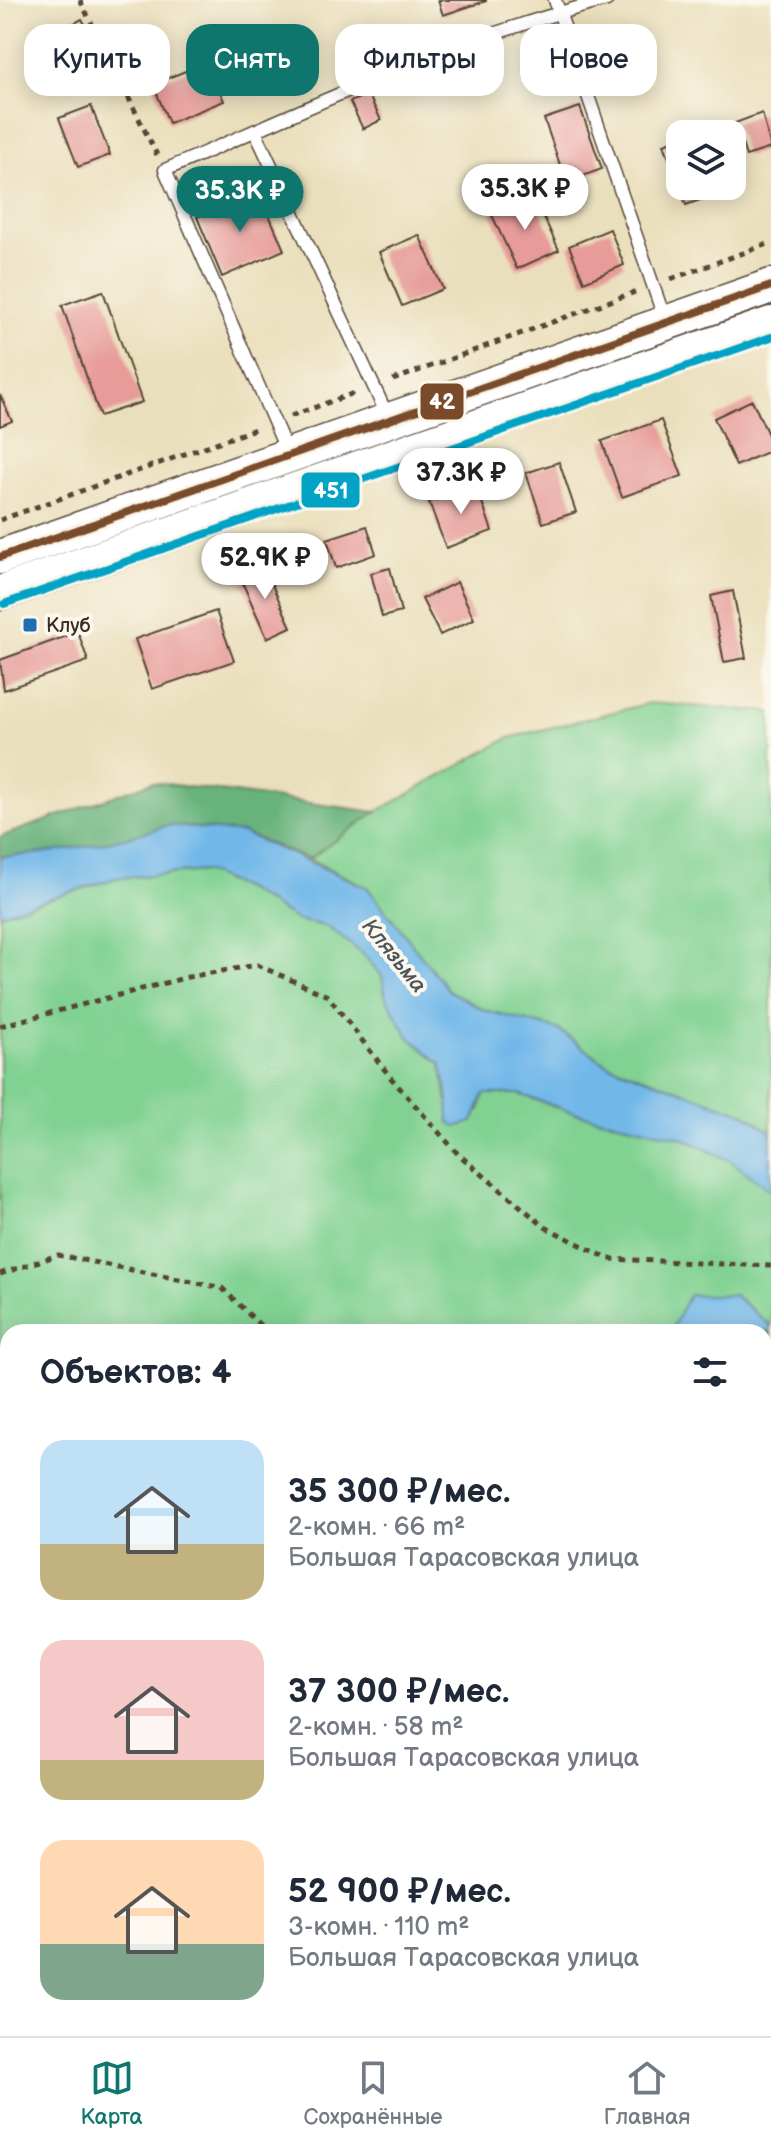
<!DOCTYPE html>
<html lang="ru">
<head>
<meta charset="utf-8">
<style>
  body { margin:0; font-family:"Balsamiq Sans",sans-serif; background:#f2f2f3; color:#1f2937; height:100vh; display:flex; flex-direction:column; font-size:30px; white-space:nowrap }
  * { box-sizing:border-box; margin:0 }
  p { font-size:26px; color:#747a83 }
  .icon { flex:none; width:44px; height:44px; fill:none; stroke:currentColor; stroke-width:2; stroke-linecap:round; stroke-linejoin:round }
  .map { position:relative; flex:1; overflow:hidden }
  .sheet { position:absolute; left:0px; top:1324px; width:772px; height:712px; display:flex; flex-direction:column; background:#fff; border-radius:24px 24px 0 0; box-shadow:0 4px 20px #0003 }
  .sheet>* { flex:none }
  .hud { position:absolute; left:24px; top:24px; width:724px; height:72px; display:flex; gap:16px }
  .tools { position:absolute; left:666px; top:120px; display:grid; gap:16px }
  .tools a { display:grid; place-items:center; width:80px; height:80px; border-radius:16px; background:#fff; box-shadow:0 4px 20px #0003; font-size:40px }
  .price { position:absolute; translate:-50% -68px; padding:0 18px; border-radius:28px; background:#fff; color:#222; font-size:26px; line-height:52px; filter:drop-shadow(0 2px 4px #0008) }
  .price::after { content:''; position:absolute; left:50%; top:48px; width:24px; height:18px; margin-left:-12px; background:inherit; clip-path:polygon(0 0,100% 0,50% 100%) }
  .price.selected { background:#0f766e; color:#fff }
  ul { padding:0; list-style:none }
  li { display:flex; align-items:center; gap:24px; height:200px; padding:0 40px }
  li span { display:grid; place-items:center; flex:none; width:224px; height:160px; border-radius:24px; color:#555 }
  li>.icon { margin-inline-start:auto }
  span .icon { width:96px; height:96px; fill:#fffc; stroke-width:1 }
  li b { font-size:34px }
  h2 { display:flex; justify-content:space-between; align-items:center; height:96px; padding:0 40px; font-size:34px }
  .pill { padding:0 28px; border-radius:24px; background:#fff; box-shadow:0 4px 20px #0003; font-size:28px; line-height:72px }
  .pill.selected { background:#0f766e; color:#fff }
  .menu { display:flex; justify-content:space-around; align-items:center; height:112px; border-top:2px solid #e0e1e3; background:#fff; font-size:22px; color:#747a83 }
  .menu a { display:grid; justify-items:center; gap:4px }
  .menu .selected { color:#0f766e }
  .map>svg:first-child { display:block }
  .green { fill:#80d192; stroke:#5e7e58; stroke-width:2 }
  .forest { fill:#68b37c; stroke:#526e4d; stroke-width:2 }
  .water { fill:#71b8e9; stroke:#567184; stroke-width:2 }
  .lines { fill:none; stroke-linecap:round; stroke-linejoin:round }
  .stream { stroke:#71b8e9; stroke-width:9 }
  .building { fill:#e79c99 }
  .lane-casing { stroke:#554536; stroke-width:15 }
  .secondary-casing { stroke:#554536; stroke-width:37 }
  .path { stroke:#554536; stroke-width:5; stroke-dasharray:6 6; stroke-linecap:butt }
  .lane { stroke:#fff; stroke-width:12 }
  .secondary { stroke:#fff; stroke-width:34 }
  .bus-1-casing { stroke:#fbf7ec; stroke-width:14 }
  .bus-2-casing { stroke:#fbf7ec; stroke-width:14 }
  .bus-1 { stroke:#7a4b2a; stroke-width:8 }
  .bus-2 { stroke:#03a3c5; stroke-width:8 }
  .poi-dot { fill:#1f6fb2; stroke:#fbf7ec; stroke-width:3 }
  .labels { text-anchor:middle; stroke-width:8; stroke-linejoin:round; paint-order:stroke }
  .poi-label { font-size:20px; fill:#3b2a1e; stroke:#fbf7ec; text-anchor:start }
  .water-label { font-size:22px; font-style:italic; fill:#4b555b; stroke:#fbf7ec }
  .line-badge { stroke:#fbf7ec; stroke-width:3 }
  .badge-label { font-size:22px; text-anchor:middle; font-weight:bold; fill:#fff }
</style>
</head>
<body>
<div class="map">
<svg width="771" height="2036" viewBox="0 0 771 2036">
  <rect width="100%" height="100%" fill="#fbf7ec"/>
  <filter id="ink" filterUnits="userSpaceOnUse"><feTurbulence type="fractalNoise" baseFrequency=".0125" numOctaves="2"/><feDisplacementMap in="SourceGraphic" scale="16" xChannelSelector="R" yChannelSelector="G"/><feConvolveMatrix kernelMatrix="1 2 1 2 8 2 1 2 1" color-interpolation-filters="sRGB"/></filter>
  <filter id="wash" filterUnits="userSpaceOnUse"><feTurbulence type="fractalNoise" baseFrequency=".006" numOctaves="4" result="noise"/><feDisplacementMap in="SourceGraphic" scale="32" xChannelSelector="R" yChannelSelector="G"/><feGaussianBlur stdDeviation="1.8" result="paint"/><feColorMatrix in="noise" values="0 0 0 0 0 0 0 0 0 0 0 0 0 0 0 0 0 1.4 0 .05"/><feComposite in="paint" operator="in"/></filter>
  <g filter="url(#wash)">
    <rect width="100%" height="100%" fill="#eadfbc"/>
    <!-- green -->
    <g class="green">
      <path d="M650 703 771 712V1132L745 1114 607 1064 557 1029 484 1010 449 991 367 887 309 859 376 812 509 738Z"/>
      <path d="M205 871 247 890 297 920 326 926 363 953 382 976 386 998 409 1037 441 1064 449 1108 480 1110 484 1093 519 1094 572 1112 683 1138 731 1161 771 1191V1326L734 1295H690L670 1332H8V1914L0 1911V914L116 878Z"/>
      <path d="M771 1331V1645H764V1339Z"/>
    </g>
    <!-- forest -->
    <g class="forest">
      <path d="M152 782 376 812 308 859 243 833 168 825 119 842 53 853 0 857V837Z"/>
      <path d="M0 1911 8 1914V2028H120L119 2036H0Z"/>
    </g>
    <!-- water -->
    <g class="water">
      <path d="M168 825 243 833 367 887 449 991 484 1010 557 1029 607 1064 745 1114 771 1132V1191L731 1161 683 1138 572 1112 519 1094H484L473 1122 456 1127 449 1122 448 1096 441 1064 409 1037 386 998 382 976 363 954 326 926 297 920 247 890 205 871 116 878 0 914V857C58 853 113 844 168 825Z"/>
      <path d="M689 1295H734L771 1326 764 1339V1332H670Z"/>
      <path d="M771 1859V1986L764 1989V1867Z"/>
      <path d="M141 2028H717L694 2031 689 2036H141Z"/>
    </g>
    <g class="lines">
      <!-- stream -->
      <g class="stream">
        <path d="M0 2013 8 2014"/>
        <path d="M108 2029 141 2031"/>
      </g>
    </g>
    <g id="blocks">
      <!-- building -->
      <g class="building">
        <path d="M438 0H486V1L443 15Z"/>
        <path d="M82 19 97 46 70 61 55 33Z"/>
        <path d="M279 28 294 71 259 83 244 40Z"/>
        <path d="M208 62 224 101 169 123 153 84Z"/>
        <path d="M368 94 381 120 363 129 350 102Z"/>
        <path d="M91 106 110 155 78 167 59 118Z"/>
        <path d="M580 107 602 169 566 182 544 119Z"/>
        <path d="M762 113 771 148 746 156 735 123Z"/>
        <path d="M680 138V186H727L728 190 686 205 664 144Z"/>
        <path d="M259 191 284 250 222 277 197 217Z"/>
        <path d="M533 194 559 250 517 269 491 213Z"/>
        <path d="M610 229 624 265 584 282 569 246Z"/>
        <path d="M419 235 443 289 402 306 379 252Z"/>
        <path d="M103 291 142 402 100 416 62 305Z"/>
        <path d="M0 395 12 421 0 426Z"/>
        <path d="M752 400 771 441V450L736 466 714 418Z"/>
        <path d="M661 420 682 476 622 497 602 441Z"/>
        <path d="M559 462 576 512 543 523 526 473Z"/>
        <path d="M476 485 492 531 446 548 429 502Z"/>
        <path d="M367 526 376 554 336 568 327 539Z"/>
        <path d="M263 565 291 627 267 638 239 575Z"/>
        <path d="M390 568 401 612 382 617 371 573Z"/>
        <path d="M457 582 474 619 440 635 422 599Z"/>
        <path d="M733 591 746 658 724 662 711 596Z"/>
        <path d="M216 611 234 661 152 689 135 639Z"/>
        <path d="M78 632 88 661 4 690 0 660Z"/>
      </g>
    </g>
  </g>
  <g filter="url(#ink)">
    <use href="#blocks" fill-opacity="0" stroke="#554536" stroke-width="2"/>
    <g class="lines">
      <defs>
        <g id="lane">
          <path d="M555 0 665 320"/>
          <path d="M255 131 388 417"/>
          <path d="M288 454 165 170C309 108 454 38 607 0"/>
          <path d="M764 1663H771"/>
        </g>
        <g id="secondary">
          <path d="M0 557 771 286"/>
          <path d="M0 593 771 324"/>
        </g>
      </defs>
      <!-- lane casing -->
      <use href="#lane" class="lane-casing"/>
      <!-- secondary casing -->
      <use href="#secondary" class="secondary-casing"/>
      <!-- path -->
      <g class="path">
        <path d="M80 0 157 155"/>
        <path d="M671 279 771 243"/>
        <path d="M393 380 635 292"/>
        <path d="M291 416 357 392"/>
        <path d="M0 520 255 429"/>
        <path d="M0 1026 188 977 257 965 328 996 391 1078 458 1154 545 1227 609 1259 771 1266"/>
        <path d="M0 1274 58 1255 222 1288 267 1332"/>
        <path d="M764 1379 771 1375"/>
        <path d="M0 1926 8 1932"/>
        <path d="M92 2028 93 2036"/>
      </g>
      <!-- lane -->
      <use href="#lane" class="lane"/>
      <!-- secondary -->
      <use href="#secondary" class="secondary"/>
      <defs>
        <path id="bus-1" d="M0 557 771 286"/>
        <path id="bus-2" d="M4 604 771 337"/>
      </defs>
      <!-- bus-1 casing -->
      <use href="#bus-1" class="bus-1-casing"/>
      <!-- bus-2 casing -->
      <use href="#bus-2" class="bus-2-casing"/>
      <!-- bus-1 -->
      <use href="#bus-1" class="bus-1"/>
      <!-- bus-2 -->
      <use href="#bus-2" class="bus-2"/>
    </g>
  </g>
  <!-- markers -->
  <rect class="poi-dot" x="22" y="617" width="16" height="16" rx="4"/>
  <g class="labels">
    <!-- poi labels -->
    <g class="poi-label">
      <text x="46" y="632">Клуб</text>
    </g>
    <!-- water labels -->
    <g class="water-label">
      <text transform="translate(395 955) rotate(51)" y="8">Клязьма</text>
    </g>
  </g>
  <g class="line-badge">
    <rect x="419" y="382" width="46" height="39" rx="8" fill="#7a4b2a"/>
    <rect x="300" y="471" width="61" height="38" rx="8" fill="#03a3c5"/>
  </g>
  <g class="badge-label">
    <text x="442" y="409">42</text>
    <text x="331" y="498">451</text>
  </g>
</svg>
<div class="tools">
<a><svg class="icon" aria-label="layers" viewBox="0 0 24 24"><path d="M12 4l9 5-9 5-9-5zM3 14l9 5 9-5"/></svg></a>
</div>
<b class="price" style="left:525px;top:232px">35.3K ₽</b>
<b class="price selected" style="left:240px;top:234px">35.3K ₽</b>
<b class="price" style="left:461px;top:516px">37.3K ₽</b>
<b class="price" style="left:265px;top:601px">52.9K ₽</b>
<div class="hud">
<a class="pill">Купить</a>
<a class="pill selected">Снять</a>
<a class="pill">Фильтры</a>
<a class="pill">Новое</a>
</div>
<section class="sheet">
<h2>Объектов: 4<svg class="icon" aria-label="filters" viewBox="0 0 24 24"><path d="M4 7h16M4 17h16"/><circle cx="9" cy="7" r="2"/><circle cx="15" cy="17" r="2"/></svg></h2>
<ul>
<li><span style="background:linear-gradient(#bfe0f5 65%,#c2b280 0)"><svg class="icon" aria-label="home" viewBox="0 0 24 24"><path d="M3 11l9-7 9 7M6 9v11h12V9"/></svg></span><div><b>35 300 ₽/мес.</b><p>2-комн. · 66 m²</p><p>Большая Тарасовская улица</p></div></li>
<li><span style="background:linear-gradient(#f6c9c9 75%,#c2b280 0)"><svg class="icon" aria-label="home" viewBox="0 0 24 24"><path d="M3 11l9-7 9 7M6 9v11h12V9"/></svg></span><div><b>37 300 ₽/мес.</b><p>2-комн. · 58 m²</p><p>Большая Тарасовская улица</p></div></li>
<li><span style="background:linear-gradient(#ffd9b3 65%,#7fa58c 0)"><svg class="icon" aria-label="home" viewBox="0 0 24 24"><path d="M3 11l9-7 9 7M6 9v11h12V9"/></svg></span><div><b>52 900 ₽/мес.</b><p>3-комн. · 110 m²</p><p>Большая Тарасовская улица</p></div></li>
</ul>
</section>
</div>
<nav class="menu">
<a class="selected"><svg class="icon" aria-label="map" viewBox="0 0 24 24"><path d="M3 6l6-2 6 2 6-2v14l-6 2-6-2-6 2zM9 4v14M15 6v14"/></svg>Карта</a>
<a><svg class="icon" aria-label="saved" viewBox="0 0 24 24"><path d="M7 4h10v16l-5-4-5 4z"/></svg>Сохранённые</a>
<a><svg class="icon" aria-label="home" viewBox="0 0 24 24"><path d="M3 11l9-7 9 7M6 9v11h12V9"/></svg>Главная</a>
</nav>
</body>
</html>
